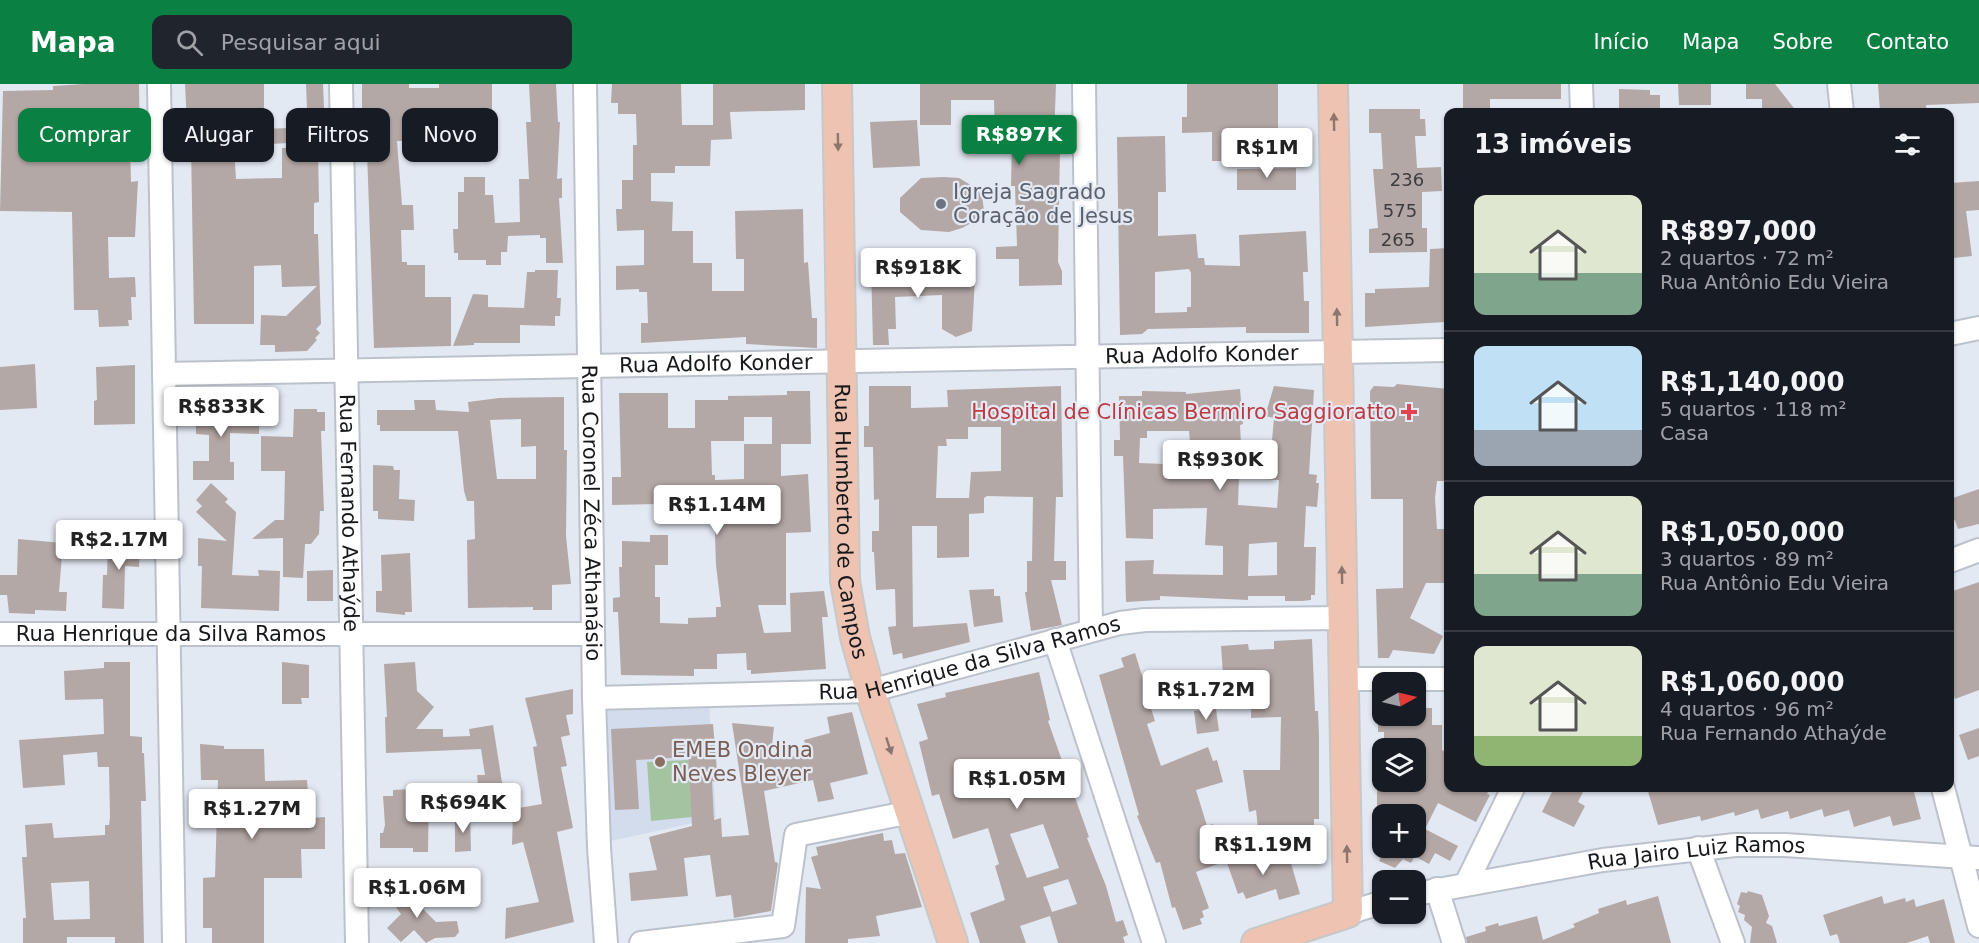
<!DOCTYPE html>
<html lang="pt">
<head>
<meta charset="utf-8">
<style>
  body { margin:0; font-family:"DejaVu Sans",sans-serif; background:#20242c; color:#f1f3f6; height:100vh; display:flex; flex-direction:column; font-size:22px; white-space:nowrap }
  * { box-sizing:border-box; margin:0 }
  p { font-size:20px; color:#9ea1a6 }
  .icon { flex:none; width:33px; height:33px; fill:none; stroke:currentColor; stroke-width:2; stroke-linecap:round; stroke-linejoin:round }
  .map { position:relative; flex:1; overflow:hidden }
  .details { position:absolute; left:1444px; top:24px; width:510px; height:684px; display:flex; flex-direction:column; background:#171b24; border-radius:12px; box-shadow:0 2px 4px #0004 }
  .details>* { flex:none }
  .guide { position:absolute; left:18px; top:24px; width:570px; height:54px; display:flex; gap:12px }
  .needle { width:39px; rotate:82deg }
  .tools { position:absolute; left:1372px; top:588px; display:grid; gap:12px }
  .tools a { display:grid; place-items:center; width:54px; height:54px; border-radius:12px; background:#171b24; box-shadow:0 2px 4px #0004; font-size:30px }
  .price { position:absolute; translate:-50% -51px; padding:0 14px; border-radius:6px; background:#fff; color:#222; font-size:20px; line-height:39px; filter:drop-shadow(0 2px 3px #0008) }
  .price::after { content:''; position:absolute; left:50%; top:36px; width:18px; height:14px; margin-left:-9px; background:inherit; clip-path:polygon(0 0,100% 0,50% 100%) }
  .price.on { background:#0b8043; color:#fff }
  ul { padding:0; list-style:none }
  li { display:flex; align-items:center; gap:18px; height:150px; padding:0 30px }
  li+li { border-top:2px solid #363941 }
  li span { display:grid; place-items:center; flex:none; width:168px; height:120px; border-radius:12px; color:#555 }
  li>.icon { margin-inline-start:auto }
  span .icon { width:72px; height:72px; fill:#fffc; stroke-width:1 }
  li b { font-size:26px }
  h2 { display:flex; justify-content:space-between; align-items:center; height:72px; padding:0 30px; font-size:26px }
  .chip { padding:0 21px; border-radius:12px; background:#171b24; box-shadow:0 2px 4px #0004; font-size:21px; line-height:54px }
  .chip.on { background:#0b8043; color:#fff }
  header { display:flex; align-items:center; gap:36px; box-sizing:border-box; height:84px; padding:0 30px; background:#0b8043; color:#fff }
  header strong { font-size:28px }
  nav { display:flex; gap:33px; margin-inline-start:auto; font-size:21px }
  .search { width:420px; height:54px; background:#20242c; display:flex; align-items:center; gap:15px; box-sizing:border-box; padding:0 21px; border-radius:12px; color:#9ea1a6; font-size:22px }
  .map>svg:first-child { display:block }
  .built { fill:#d2dcec }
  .green { fill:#a4c3a1 }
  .building { fill:#b4a8a6; fill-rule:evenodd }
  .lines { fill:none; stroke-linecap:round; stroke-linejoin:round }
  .minor-casing { stroke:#bcc2cb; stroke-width:26 }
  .major-casing { stroke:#c7c8c8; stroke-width:32 }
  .minor { stroke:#fff; stroke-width:22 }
  .major { stroke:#eec3b1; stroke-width:28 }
  .oneway { fill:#8d766e }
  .worship-dot { fill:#6b7280; stroke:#e3e9f3; stroke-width:2 }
  .health-dot { fill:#e0444e; stroke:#e3e9f3; stroke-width:2 }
  .education-dot { fill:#8d6e63; stroke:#e3e9f3; stroke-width:2 }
  .labels { text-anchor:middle; stroke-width:4.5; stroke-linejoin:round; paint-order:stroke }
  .number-label { font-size:18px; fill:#3e3c3e }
  .worship-label { font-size:21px; fill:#5b616d; stroke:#e3e9f3; text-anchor:start }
  .street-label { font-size:21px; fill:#16181b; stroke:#e3e9f3 }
  .health-label { font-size:21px; fill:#be3a42; stroke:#e3e9f3; text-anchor:end }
  .education-label { font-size:21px; fill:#785e54; stroke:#e3e9f3; text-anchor:start }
</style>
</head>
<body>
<header>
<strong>Mapa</strong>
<div class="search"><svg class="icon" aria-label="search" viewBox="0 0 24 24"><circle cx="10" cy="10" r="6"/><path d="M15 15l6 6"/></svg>Pesquisar aqui</div>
<nav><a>Início</a><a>Mapa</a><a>Sobre</a><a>Contato</a></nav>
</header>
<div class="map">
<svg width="1979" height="859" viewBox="0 0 1979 859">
  <rect width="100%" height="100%" fill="#e3e9f3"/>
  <!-- built -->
  <path class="built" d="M709 620 716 734 611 757 605 622Z"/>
  <!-- green -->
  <path class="green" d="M688 676 692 733 651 737 647 678Z"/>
  <!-- building -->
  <g class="building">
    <path d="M84 0H139L140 59H130L131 98 138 97 135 153H108L109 194 135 193 136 213H131L132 236H128L129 242 99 243 98 226H74L72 128 0 127 3 7 53 6V2Z"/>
    <path d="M185 0H264V45L288 44V59L234 62 236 95 282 94V64L318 63 319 118 314 119V150H318L321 240 316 245 320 249 315 254 317 256 307 267 275 268V261H260L261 231 286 232 317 202 282 203 281 181 254 182V240H194L191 62H188Z"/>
    <path d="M306 0H323L324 24 307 25Z"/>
    <path d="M362 0H409V4H439V0H492V34H464V47L446 48V43L412 42V57H397L402 121H413L414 146H401L402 178H407V181H425V213H451V262L374 264 367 68H371L369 36H362Z"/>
    <path d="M529 0H556L558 38H560L557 95 562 94V114H559L563 179H546V154H540V151L508 152 507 168H501V181H486V176H458V169H454L453 145H458V108H464V93H485V111H493L495 139 520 138 519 95H529L526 38H531Z"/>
    <path d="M612 0H681L682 41H713V0H805V26L730 28 732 55 711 56 710 82H675V89H651V117L673 118 672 147H693V179H712V207H744V175H736L735 127 803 125 804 179 808 178 812 234H817V264L746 260V253L641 259V239H648L647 208H639V205L616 206V182L644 181V146L617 147 616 125H622V96H633V61H637L636 30H618V19H611Z"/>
    <path d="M920 0H1056L1054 54H1057V65H1060L1058 178 1062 187V201L1019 202V175H996V163L1017 162 1015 102H1011L1012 55H995L994 16H951V41H920Z"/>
    <path d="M1187 0H1278V45L1241 48V77H1212V48L1182 49V33H1187Z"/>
    <path d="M1463 0H1561V15H1490V28H1463Z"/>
    <path d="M1678 0H1711V21H1679Z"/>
    <path d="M1746 0H1775L1797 28H1762V15H1746Z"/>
    <path d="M1878 0H1979V19L1926 21 1927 28H1880Z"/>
    <path d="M1619 5 1650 6V11H1660V28H1619Z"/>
    <path d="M1369 25H1420V35H1425L1426 52H1415L1417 84 1441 83 1442 107 1422 108V144H1427V168L1369 169V145L1378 144 1373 85H1383L1381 49H1369Z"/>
    <path d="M917 36 920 82 873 84 870 38Z"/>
    <path d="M1165 52 1166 108H1158V152L1196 150 1198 174H1204L1205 181 1240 182 1239 151 1306 147 1308 188H1303L1304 217H1309V249H1246V243L1148 245 1142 250 1120 251 1117 53ZM1189 185 1191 189V223H1187V228L1155 229V188Z"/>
    <path d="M1296 84V106H1237V85Z"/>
    <path d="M944 93 959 94 974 103 982 111 984 127 975 137 962 144 949 148 921 146 900 128V114L921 94Z"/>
    <path d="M1979 97V126L1966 127 1972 172 1954 174 1950 99Z"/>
    <path d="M1449 164V234H1445V238L1365 243V209H1375V205L1429 203 1430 165Z"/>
    <path d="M918 180V199L975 195 972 247 956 253 942 245V211L895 213 896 245H888L889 261H873L871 181Z"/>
    <path d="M535 186H558L557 214H561L560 232H555V242L520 241V259H474V261L453 262 473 210 488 211V223L524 224 527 188H535Z"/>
    <path d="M35 280 37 324 0 326V283Z"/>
    <path d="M135 281V340L94 341V317L97 316 96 283Z"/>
    <path d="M1397 300 1449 305V397H1437L1435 414 1437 445H1449V469H1445L1446 499H1426L1410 534 1443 552 1434 570 1393 566 1389 574H1378L1376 505 1403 504V415H1371L1370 307 1374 302 1394 303Z"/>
    <path d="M869 302H911V324L948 323 947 306 1061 302 1063 413H1056L1054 477H1066V496H1051L1062 541 1031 547 1025 508H1027V477H1032L1033 413 987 412 984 414V429L969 430V473L937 474V442H912L913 543 967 539 970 558 903 575 902 569 893 571 888 543 896 542 895 505 876 506 874 468H872V447H879V415L874 416 873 363H864V342H869ZM968 343H1001V387L971 388 969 414H936L938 362H947L946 355H968Z"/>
    <path d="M1274 302 1314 306 1309 390 1317 391 1316 399H1319L1317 423 1306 422 1304 463H1316L1315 511H1311V516L1302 517H1285V512H1248V516L1160 512V516L1126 518 1125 477 1154 476 1153 490 1223 491V462L1205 461 1207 424 1153 425V455L1126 454 1123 372H1114V356H1120L1119 312H1142V307L1186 308V310L1240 305 1243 340 1240 341 1242 378H1247L1248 394 1239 393 1238 421 1277 424 1279 396 1248 394 1253 378 1270 379 1274 334 1265 332ZM1147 347H1189L1192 381 1139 379 1140 354H1147ZM1277 458V491L1248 492 1249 460Z"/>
    <path d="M787 307H810L811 360H772V333H744V357H711L712 391H715V396L744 395V360H781V392L808 390 811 448 786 449V521H758L764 549 791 548 790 509 824 507 828 533H822L826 585 751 590V586H747L746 569 717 570V585H694V592L621 591 618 528H613V514L620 513 619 483H622V457L650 458V451H668V481H655V513H660V539L688 540V534L716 533V523H721L716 481 714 422 656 424 657 420 612 421V393H621L619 309H668V344H695V316H728V312L787 311Z"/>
    <path d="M564 313V366H567L566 452 571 500 552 501V526H533V523L468 524 467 456 475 455 474 417H467L464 407 458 347H380V341H377V326H415L414 316H435L436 326 469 328 468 318 499 314ZM521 335V363L536 362V395H497L490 336Z"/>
    <path d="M196 318 233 319V329H259V350L230 349V378H234V396H193V377H209V351L196 350Z"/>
    <path d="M294 325H317V328H325V347H321L324 427H320L319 450 311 460H305L303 494 283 493V454L252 455 275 436H284L285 387H261V352L293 353Z"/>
    <path d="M373 381 393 382 394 386H400L399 415 415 416 414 437 378 435V427H373Z"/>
    <path d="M211 399 228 415 225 418 236 428 232 491 259 492 258 486 280 487 279 527 201 524 202 482H198V454L227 457 196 428 202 422 196 416Z"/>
    <path d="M1979 405V440L1958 445 1955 436 1950 438V415Z"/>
    <path d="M18 455 63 459 59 508H67L66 527 35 526V530L9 529 7 511H0V491H17Z"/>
    <path d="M108 456H140L139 483 125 482 124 525 102 524 103 491H107Z"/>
    <path d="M410 469 412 528H405V531L376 528V507H382L381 471Z"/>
    <path d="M333 486V517H307V487Z"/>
    <path d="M1979 498V606L1955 615 1950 601V508Z"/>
    <path d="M994 505V512H1000L1003 538 974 543 969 506Z"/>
    <path d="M1312 555 1315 627H1318L1319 652V735H1314V766H1311V775H1285V744H1258L1256 726 1249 728 1243 686H1280L1281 633 1251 634V618L1225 620 1221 562 1248 560 1249 566 1274 565V557Z"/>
    <path d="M1135 569 1144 598 1173 589 1180 612 1150 621 1155 637 1147 640 1161 682 1208 663 1213 677 1217 676 1223 698 1196 706 1207 742 1213 740 1226 777 1196 788 1209 824 1202 827 1204 833 1200 835 1202 840 1183 846 1175 823 1172 824 1160 778 1156 779 1137 732 1139 731 1099 591 1124 583 1121 574Z"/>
    <path d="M104 578H130V652L142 653V669H144L146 717H141L144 859H115V853H67V859H23V834H26L22 773H27L25 741 52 739 54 754 105 751V741H109L110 734 109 683H98L97 668 63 671 65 701 23 704 19 656 104 650 103 615 65 616 64 587 104 584ZM89 797 90 835 54 836 51 799Z"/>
    <path d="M282 578 309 581V614H301L302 620H282Z"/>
    <path d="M415 578 417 607 434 623 416 645H443V653L470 652 469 645 493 641 503 705 479 709 477 691H485L481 665 386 669 385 633H387L384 580Z"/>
    <path d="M1039 588 1050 636 1048 637 1089 753 1087 754 1106 802 1116 838 1123 836 1128 851 1123 853 1125 859H1058L1050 832 1020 842 1026 859H980L970 829 1005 816 995 782 999 780 988 744 953 755 939 710 932 712 919 658 928 655 917 620 946 613 945 609ZM1043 740 1059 784 1027 794 1010 750ZM1068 795 1077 820 1052 828 1043 803Z"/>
    <path d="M573 605V630L566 631 570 651 561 653 567 682 561 683 573 744 557 748 574 838 505 855 506 824 539 818 523 758 512 761 513 725 542 720 533 663 537 662 525 614Z"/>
    <path d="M1416 624H1432V641H1442V666L1449 670V704H1490L1487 710 1490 711 1476 738 1438 719 1425 745 1458 762 1450 777 1435 769 1429 780 1416 773V769L1411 779 1403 775 1395 784 1379 777 1385 765 1381 764H1416V730H1377V698H1416V664H1384V648H1378V632H1416Z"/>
    <path d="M1216 625 1219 647 1197 650 1194 627Z"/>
    <path d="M852 628 868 690 830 699 834 715 818 718 813 696 764 707 775 778 778 779 771 827 734 834 731 811 716 813 710 771 684 774 688 812 631 817 629 789 657 786 649 753 692 742 688 673 636 676 639 725 615 726 611 645 713 640 718 698 712 697 714 736 721 734 722 753 749 751 732 639 774 643 771 670 809 674 804 656 830 649 827 633Z"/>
    <path d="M1979 644V672L1968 676 1959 651Z"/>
    <path d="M200 660 224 662V665H264L265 697 307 696 310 734 325 733V765H301L302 794H264V859H212V844H203V794L215 793 218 696H201Z"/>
    <path d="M429 704 428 768H413V764H380V749H383L385 741 383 712H393V706Z"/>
    <path d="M1554 704H1585L1578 718 1585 722 1574 743 1542 728Z"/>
    <path d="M1647 704H1913L1921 735 1893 742 1890 732 1854 743 1849 726 1824 733 1822 725 1790 735 1788 727 1761 735 1758 725 1735 732 1734 728 1701 737 1700 732 1658 741Z"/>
    <path d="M455 733H470L471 767 455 768Z"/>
    <path d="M883 749 884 757 892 756 895 770 905 769 922 823 876 832 880 852 848 855V859H805L806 803 821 805 811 773 818 771 816 763Z"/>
    <path d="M1257 766 1261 778 1290 776 1300 810 1279 816 1276 805 1246 815 1243 808 1238 810 1226 776Z"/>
    <path d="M397 802H405L421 817 418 820 436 838 457 837 459 848 455 853 435 854 426 859 414 846 401 858 387 844 401 830 389 814Z"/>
    <path d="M1748 807 1762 811 1769 832 1766 839 1772 842 1777 859H1750L1752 843 1744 836 1745 831 1738 828 1740 822 1737 820 1741 808 1747 809Z"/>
    <path d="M1658 812 1671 859H1467L1466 853 1486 847 1485 843 1498 839 1499 842 1537 832 1543 856 1575 843 1573 840 1599 829 1598 825 1626 816 1627 821Z"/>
    <path d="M1882 812 1884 820 1905 814 1906 818 1914 815 1916 823 1944 815 1955 859H1930L1928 852 1907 859H1840L1837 850 1830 852 1823 831Z"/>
  </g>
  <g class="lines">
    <defs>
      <g id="minor">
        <path d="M159 0 174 859"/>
        <path id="s1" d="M341 0 357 859"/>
        <path id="s2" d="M585 0 594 614 599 764 606 859"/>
        <path d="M1084 0 1091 546"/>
        <path d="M1581 0 1582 28"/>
        <path d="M1839 0 1842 28"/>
        <path d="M1950 250 1979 244"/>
        <path id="s3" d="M164 290 1449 266"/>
        <path d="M1950 477 1979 466"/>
        <path id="s4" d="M0 550H593"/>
        <path d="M1055 556 1154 859"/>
        <path d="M1344 595H1449"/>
        <path id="s5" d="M594 614 870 607 1120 539 1145 536 1343 534"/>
        <path d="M1943 704 1979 842"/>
        <path d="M1698 764 1733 859"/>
        <path d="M1466 800 1513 704"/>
        <path d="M1437 805 1454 859"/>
        <path id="s6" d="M1416 810 1603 776 1735 761H1785L1979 774"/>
        <path d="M1348 829 1383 818"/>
        <path d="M641 859 783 842 796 751 911 728"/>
      </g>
      <g id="major">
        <path id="s7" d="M837 0 845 497 855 553 870 607 953 859"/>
        <path d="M1256 859 1348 829 1333 0"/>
      </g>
    </defs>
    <!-- minor casing -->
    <use href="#minor" class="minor-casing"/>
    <!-- major casing -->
    <use href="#major" class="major-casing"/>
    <!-- minor -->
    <use href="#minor" class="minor"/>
    <!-- major -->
    <use href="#major" class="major"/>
  </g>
  <!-- one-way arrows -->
  <defs><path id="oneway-solid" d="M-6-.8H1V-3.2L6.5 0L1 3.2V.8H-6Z" transform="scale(1.5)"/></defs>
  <g class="oneway">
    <use href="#oneway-solid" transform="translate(1334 38) rotate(-91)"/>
    <use href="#oneway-solid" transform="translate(838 58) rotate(89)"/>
    <use href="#oneway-solid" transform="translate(1337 233) rotate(-91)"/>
    <use href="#oneway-solid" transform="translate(1342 491) rotate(-91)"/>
    <use href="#oneway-solid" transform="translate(889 662) rotate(72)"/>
    <use href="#oneway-solid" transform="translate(1347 770) rotate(-91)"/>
  </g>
  <!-- markers -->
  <circle class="worship-dot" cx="941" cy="120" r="6"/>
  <path class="health-dot" d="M1406 319h6v6h6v6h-6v6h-6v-6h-6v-6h6z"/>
  <circle class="education-dot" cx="660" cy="678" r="6"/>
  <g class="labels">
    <!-- number labels -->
    <g class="number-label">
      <text x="1407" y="102">236</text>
      <text x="1400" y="133">575</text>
      <text x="1398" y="162">265</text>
    </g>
    <!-- worship labels -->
    <g class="worship-label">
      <text x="953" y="115">Igreja Sagrado<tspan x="953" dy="24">Coração de Jesus</tspan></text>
    </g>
    <!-- street labels -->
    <g class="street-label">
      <text dy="7" stroke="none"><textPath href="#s3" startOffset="1038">Rua Adolfo Konder</textPath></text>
      <text dy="7" stroke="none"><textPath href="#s3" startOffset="552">Rua Adolfo Konder</textPath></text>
      <text dy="7" stroke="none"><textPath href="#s1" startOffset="429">Rua Fernando Athaýde</textPath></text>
      <text dy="7" stroke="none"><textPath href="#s2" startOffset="429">Rua Coronel Zéca Athanásio</textPath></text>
      <text dy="7" stroke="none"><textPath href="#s7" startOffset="438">Rua Humberto de Campos</textPath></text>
      <text dy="7" stroke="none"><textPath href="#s4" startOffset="171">Rua Henrique da Silva Ramos</textPath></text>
      <text dy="7" stroke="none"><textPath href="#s5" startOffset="380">Rua Henrique da Silva Ramos</textPath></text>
      <text dy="7" stroke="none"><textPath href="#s6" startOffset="284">Rua Jairo Luiz Ramos</textPath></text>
    </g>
    <!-- health labels -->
    <g class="health-label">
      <text x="1396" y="335">Hospital de Clínicas Bermiro Saggioratto</text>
    </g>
    <!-- education labels -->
    <g class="education-label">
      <text x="672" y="673">EMEB Ondina<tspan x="672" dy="24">Neves Bleyer</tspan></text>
    </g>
  </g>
</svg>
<div class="tools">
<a><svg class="needle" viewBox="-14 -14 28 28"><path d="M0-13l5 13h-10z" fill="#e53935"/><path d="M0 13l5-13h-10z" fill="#9ea1a6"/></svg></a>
<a><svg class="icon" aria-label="layers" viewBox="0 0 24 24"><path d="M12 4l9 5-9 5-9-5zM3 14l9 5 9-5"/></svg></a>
<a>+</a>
<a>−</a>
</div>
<b class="price on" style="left:1019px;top:82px">R$897K</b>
<b class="price" style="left:1267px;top:95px">R$1M</b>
<b class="price" style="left:918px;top:215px">R$918K</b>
<b class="price" style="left:221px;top:354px">R$833K</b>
<b class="price" style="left:1220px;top:407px">R$930K</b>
<b class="price" style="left:717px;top:452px">R$1.14M</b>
<b class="price" style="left:119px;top:487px">R$2.17M</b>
<b class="price" style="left:1206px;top:637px">R$1.72M</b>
<b class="price" style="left:1017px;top:726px">R$1.05M</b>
<b class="price" style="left:463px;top:750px">R$694K</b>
<b class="price" style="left:252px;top:756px">R$1.27M</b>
<b class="price" style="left:1263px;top:792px">R$1.19M</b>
<b class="price" style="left:417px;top:835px">R$1.06M</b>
<div class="guide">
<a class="chip on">Comprar</a>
<a class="chip">Alugar</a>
<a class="chip">Filtros</a>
<a class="chip">Novo</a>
</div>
<section class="details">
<h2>13 imóveis<svg class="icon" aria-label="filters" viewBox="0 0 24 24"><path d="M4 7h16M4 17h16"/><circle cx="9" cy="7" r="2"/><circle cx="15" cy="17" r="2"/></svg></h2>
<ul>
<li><span style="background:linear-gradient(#dfe7d0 65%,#7fa58c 0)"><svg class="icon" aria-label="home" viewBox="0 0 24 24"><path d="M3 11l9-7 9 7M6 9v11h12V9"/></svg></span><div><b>R$897,000</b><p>2 quartos · 72 m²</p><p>Rua Antônio Edu Vieira</p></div></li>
<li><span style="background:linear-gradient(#bfe0f5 70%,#9aa5b1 0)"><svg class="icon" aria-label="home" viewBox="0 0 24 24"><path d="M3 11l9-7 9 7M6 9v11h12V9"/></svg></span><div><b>R$1,140,000</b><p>5 quartos · 118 m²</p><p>Casa</p></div></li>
<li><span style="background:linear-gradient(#dfe7d0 65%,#7fa58c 0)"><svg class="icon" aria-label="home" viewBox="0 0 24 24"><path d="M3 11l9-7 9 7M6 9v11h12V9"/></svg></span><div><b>R$1,050,000</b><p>3 quartos · 89 m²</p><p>Rua Antônio Edu Vieira</p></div></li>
<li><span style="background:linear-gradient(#dfe7d0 75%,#8fb573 0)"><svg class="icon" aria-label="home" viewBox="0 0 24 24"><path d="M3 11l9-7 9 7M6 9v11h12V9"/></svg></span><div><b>R$1,060,000</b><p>4 quartos · 96 m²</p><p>Rua Fernando Athaýde</p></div></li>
</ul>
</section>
</div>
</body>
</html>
